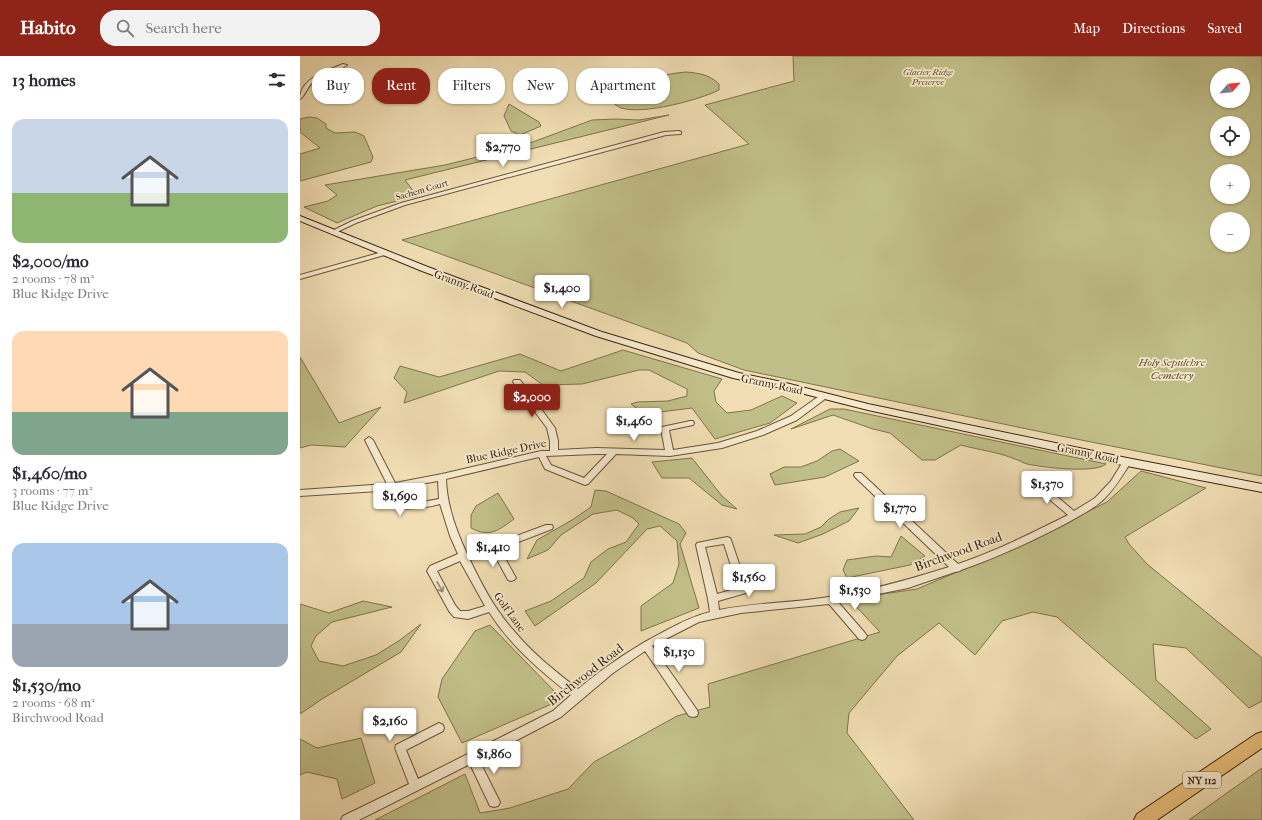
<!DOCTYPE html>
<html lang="en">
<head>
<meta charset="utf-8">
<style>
  body { margin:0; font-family:"IM FELL French Canon",serif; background:#f2f2f3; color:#2b2b33; height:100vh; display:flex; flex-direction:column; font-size:15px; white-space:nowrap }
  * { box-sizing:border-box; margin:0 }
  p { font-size:13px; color:#7c7c81 }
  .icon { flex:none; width:22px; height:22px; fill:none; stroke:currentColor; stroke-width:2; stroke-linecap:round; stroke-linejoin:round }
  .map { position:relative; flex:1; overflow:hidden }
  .details { display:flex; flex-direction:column; background:#fff; width:300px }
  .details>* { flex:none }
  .banner { position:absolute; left:12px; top:12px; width:380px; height:36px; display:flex; gap:8px }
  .needle { width:26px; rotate:63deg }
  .controls { position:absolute; left:910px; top:12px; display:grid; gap:8px }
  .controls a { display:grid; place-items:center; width:40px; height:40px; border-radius:50%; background:#fff; box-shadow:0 1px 3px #0004; font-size:20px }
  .price { position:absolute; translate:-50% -34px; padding:0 9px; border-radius:4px; background:#fff; color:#222; font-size:13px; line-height:26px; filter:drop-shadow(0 1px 2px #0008) }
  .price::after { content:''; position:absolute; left:50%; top:24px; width:12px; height:9px; margin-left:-6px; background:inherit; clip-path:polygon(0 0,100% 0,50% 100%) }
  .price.current { background:#8f2418; color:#fff }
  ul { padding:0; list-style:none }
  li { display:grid; align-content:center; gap:8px; height:212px; padding:0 12px }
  li span { display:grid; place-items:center; height:124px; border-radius:12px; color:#555 }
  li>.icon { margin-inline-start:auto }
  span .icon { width:72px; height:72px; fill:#fffc; stroke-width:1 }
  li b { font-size:17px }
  h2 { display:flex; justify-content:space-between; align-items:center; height:48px; padding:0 12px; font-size:17px }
  .pill { padding:0 14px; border-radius:16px; background:#fff; box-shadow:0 1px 3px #0004; font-size:14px; line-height:36px }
  .pill.current { background:#8f2418; color:#fff }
  header { display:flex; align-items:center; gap:24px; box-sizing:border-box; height:56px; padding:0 20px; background:#8f2418; color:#fff }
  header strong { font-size:19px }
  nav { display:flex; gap:22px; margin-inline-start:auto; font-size:14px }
  .search { width:280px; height:36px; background:#f2f2f3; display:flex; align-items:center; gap:10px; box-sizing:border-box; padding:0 14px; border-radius:16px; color:#7c7c81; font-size:15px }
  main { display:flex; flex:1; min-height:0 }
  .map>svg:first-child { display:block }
  .green { fill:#c1bf89; stroke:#80724d; fill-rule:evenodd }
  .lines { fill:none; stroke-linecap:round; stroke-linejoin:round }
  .street-casing { stroke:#6c533a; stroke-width:2 }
  .secondary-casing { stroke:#3f2511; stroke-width:2 }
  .primary-casing { stroke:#3f2511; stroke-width:2 }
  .street { fill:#f6eace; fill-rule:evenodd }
  .secondary { fill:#f6eace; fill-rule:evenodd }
  .primary { fill:#e8bf7a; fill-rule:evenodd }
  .oneway { stroke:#9a8870 }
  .labels { text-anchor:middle; stroke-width:3.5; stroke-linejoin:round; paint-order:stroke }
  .far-park-label { font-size:9px; font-style:italic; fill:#604c2f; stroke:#f6eace }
  .far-street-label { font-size:9px; fill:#3f2511; stroke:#f6eace }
  .shield { fill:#f6eace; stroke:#76604a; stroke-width:1 }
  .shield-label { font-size:10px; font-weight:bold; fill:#3f2511 }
  .street-label { font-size:11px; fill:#3f2511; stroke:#f6eace }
  .park-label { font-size:11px; font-style:italic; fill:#604c2f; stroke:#f6eace }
  .near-street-label { font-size:13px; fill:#3f2511; stroke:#f6eace }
</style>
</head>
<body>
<header>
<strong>Habito</strong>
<div class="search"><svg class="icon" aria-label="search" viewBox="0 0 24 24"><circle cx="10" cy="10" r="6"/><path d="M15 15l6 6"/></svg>Search here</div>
<nav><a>Map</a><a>Directions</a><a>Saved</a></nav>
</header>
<main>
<section class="details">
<h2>13 homes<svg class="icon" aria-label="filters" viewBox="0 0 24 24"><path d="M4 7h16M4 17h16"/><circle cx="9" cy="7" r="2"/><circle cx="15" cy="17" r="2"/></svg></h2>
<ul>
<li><span style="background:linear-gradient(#c9d6e8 60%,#8fb573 0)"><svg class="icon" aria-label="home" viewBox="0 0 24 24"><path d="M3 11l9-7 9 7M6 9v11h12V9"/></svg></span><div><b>$2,000/mo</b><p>2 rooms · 78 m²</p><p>Blue Ridge Drive</p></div></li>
<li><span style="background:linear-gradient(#ffd9b3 65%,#7fa58c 0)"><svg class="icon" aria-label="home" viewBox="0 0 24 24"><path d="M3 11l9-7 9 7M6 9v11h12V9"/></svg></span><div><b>$1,460/mo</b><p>3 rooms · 77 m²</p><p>Blue Ridge Drive</p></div></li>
<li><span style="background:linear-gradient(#a9c7e8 65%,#9aa5b1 0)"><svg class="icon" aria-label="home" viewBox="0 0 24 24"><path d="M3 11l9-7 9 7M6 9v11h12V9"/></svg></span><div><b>$1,530/mo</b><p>2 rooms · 68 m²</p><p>Birchwood Road</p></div></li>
</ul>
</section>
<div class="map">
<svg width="962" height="764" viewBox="0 0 962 764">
  <rect width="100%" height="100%" fill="#f1deb4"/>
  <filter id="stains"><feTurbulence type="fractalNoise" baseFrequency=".005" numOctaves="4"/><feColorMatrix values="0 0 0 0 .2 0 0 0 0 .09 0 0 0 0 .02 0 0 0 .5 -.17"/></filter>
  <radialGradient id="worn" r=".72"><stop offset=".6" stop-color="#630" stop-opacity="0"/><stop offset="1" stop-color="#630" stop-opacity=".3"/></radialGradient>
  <!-- green -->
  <g class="green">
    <path d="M493 0H962V420L756 379 444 314 398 297 387 287 102 184 449 88 405 49 494 25ZM917 19H943V45H917ZM917 67H943V93H917ZM917 115H943V141H917ZM917 163H943V189H917Z"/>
    <path d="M386 16C399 17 410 19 419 28V34C399 44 343 59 321 52 317 50 312 46 308 44L307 36C328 26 363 18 386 16Z"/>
    <path d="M191 23C199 23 202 27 204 33L201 37 171 36Z"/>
    <path d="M209 48 239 66 241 70 220 79 211 75 204 60Z"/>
    <path d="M369 59 105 124 117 140 77 150 37 167 4 151 28 145 37 139 25 129 145 109 222 90 292 64 316 63 339 64Z"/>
    <path d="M9 61 17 62 26 68V72L35 77 55 76 64 80 73 101 71 106 0 125V98L20 92 0 76V63Z"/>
    <path d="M323 294 422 323 414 335 416 346 427 357 451 354 482 340 497 347 470 367 415 383 392 352 345 358 331 348 337 346 368 345 387 340V333L349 314H339L282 328 243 329 225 316 199 315 104 347 107 336 94 322 100 310 139 321 220 298 261 315Z"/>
    <path d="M0 301 39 367 81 351 45 391 11 389 0 392Z"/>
    <path d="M530 353H544L806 408C795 418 741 411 727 408 723 407 719 404 715 403 698 396 679 394 661 389L635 404H622L590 377 573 373 533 359 491 373Z"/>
    <path d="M540 393 559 405 525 421 475 429 470 418 484 411H501L517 405 532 395Z"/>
    <path d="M392 402 422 440 437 453 422 449 389 422H362L352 406Z"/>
    <path d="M841 415 906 432 825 481 829 488 847 508 962 602V645L949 652 886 592 853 588 856 624 911 673 896 683 757 561 733 556 702 565 675 599 639 567 597 600 549 657 547 677 614 764H75L165 718 180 757 210 752 268 733 294 706 377 660 410 651 408 628 580 576 549 543 617 533 725 487 807 446Z"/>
    <path d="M295 434 306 435 379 468 386 477 380 488 399 552 341 575V550L373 527 379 508 377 485 360 470 347 473 296 527 235 570 225 555 251 545 284 522 291 506 308 493 326 486 339 468 333 462 317 454 293 458 261 479 248 494 227 503 237 484 272 464 291 451Z"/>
    <path d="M198 437 214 463C199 474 190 482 171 472V459L176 450Z"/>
    <path d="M559 452 549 465 523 478 498 487 474 479 505 478 521 471 529 463 540 456Z"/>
    <path d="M601 480 625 500 610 509 547 522 543 514 547 504 576 500 591 501Z"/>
    <path d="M63 545 92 551 32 566 16 580 11 590 19 605 43 610 76 599 100 584 121 568 101 596 22 643 0 658V548L29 557Z"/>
    <path d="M190 569 256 637 254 647 162 687 138 641 142 623 175 575Z"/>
    <path d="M61 682 75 727 42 743 37 723 7 716 0 719V683L17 692Z"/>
    <path d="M962 712V764H889Z"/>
  </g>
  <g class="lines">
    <defs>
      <g id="street">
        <path d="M43 8 47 9C37 16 24 18 13 26 7 31 5 40 0 43 0 22 27 15 43 8Z"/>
        <path d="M379 75 381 76V78L366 79 105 149 56 167 37 176H33L32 175 52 165 101 147 364 76Z"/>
        <path d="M86 195 89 197 88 198 0 223V219Z"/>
        <path d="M214 324H220L255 372 258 385V394L296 392 365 394 361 373 362 371 390 365H393L394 367 393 369 369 374 373 394 418 387 457 375 491 360 522 338H528L529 340 497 364 463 379 422 392 370 400 316 398 288 428 285 429 245 413 239 401 146 423C147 450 156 474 167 498L246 469H252L253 471 252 473 200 493 216 522 214 524 211 525 208 524 193 496 170 504C182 529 195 554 214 575 232 597 255 615 278 633 306 610 335 590 367 574 382 566 394 560 410 556L408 543 396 489 397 487 427 481 430 482 431 484 448 534 446 537 418 545 419 554C453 547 488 547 522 542 564 536 608 524 649 511L555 421 554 419 555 417H561L658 508C696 495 732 477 768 459L729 426 728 424 729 422H735L774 455 795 442 811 425 824 404H830L831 406C822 420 814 434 802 445 792 454 777 461 765 468 732 485 697 502 661 514L660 515 655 516 608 532 538 546 565 577 567 580 565 583 562 584 559 583 529 548 441 557 399 566 352 590 397 654 398 657 397 660 393 661 389 660 345 595 313 617 261 661 179 704 200 746 198 750 194 751 190 750 170 708 59 764H41L43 760 109 728 95 692 96 689 135 669 139 667 143 669 144 672 143 675 106 694 118 723 253 655 271 639C240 615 210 589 189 556L168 563 154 561 149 555 127 515 130 510 158 498 150 480 140 448C121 453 103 455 83 449L79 440V435L0 440V434L87 428 65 384 69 381 73 384 95 427 142 418 241 395H250V385L247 372 213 326ZM296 398H307L284 422 251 409 246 400ZM138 425 139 443C123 446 106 449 89 445L87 440V434ZM424 488 438 532 417 538 405 491ZM160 505 185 550 168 555H160L155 549 137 515Z"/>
      </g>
      <path id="secondary" d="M0 160 128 211 302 276 439 317 482 326 568 348 827 402 962 428V436L827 410 568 354 481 332 433 322 296 280 122 215 0 165Z"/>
      <path id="primary" d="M962 676V692L857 764H834L837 758 956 678Z"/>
    </defs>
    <!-- street casing -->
    <use href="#street" class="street-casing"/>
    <!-- secondary casing -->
    <use href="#secondary" class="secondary-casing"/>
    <!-- primary casing -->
    <use href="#primary" class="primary-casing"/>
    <!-- street -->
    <use href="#street" class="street"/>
    <!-- secondary -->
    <use href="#secondary" class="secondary"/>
    <!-- primary -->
    <use href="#primary" class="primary"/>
  </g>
  <!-- one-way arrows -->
  <defs><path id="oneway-shaft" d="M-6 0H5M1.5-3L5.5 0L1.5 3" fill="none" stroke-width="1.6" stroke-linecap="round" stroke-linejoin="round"/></defs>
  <use class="oneway" href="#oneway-shaft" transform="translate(140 531) rotate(61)"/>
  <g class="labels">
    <!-- far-park labels -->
    <g class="far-park-label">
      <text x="628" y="19">Glacier Ridge<tspan x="628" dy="10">Preserve</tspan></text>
    </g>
    <!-- far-street labels -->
    <g class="far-street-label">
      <text transform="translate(122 134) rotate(-16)" y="3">Sachem Court</text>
    </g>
    <!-- shield labels -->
    <rect class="shield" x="883" y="716" width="38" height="16" rx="3"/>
    <g class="shield-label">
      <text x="902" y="728">NY 112</text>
    </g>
    <!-- street labels -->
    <g class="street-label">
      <text transform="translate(164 228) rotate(20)" y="4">Granny Road</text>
      <text transform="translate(472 328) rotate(12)" y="4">Granny Road</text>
      <text transform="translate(206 395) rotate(-12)" y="4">Blue Ridge Drive</text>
      <text transform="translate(788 397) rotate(12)" y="4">Granny Road</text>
      <text transform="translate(210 556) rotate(54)" y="4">Golf Lane</text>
    </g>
    <!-- park labels -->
    <g class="park-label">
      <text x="872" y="310">Holy Sepulchre<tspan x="872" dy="13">Cemetery</tspan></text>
    </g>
    <!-- near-street labels -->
    <g class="near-street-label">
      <text transform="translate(658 495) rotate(-20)" y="5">Birchwood Road</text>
      <text transform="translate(285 618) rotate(-38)" y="5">Birchwood Road</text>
    </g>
  </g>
  <rect width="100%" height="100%" filter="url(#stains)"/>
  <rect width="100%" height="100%" fill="url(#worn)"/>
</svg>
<div class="controls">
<a><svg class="needle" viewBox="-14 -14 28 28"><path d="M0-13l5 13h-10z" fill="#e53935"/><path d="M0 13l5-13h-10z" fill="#7c7c81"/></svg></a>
<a><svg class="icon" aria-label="locate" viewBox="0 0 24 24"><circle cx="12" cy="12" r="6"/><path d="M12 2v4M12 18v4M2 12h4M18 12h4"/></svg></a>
<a>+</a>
<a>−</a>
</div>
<b class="price" style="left:203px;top:112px">$2,770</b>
<b class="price" style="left:262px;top:253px">$1,400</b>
<b class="price current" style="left:232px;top:362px">$2,000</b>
<b class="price" style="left:334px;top:386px">$1,460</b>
<b class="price" style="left:747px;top:449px">$1,370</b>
<b class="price" style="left:100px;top:461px">$1,690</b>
<b class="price" style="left:600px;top:473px">$1,770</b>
<b class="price" style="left:193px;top:512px">$1,410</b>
<b class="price" style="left:449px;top:542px">$1,560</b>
<b class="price" style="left:555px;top:555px">$1,530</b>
<b class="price" style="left:379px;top:617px">$1,130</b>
<b class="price" style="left:90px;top:686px">$2,160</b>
<b class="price" style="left:194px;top:719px">$1,860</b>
<div class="banner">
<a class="pill">Buy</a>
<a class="pill current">Rent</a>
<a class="pill">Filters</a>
<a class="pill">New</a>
<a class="pill">Apartment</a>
</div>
</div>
</main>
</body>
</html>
